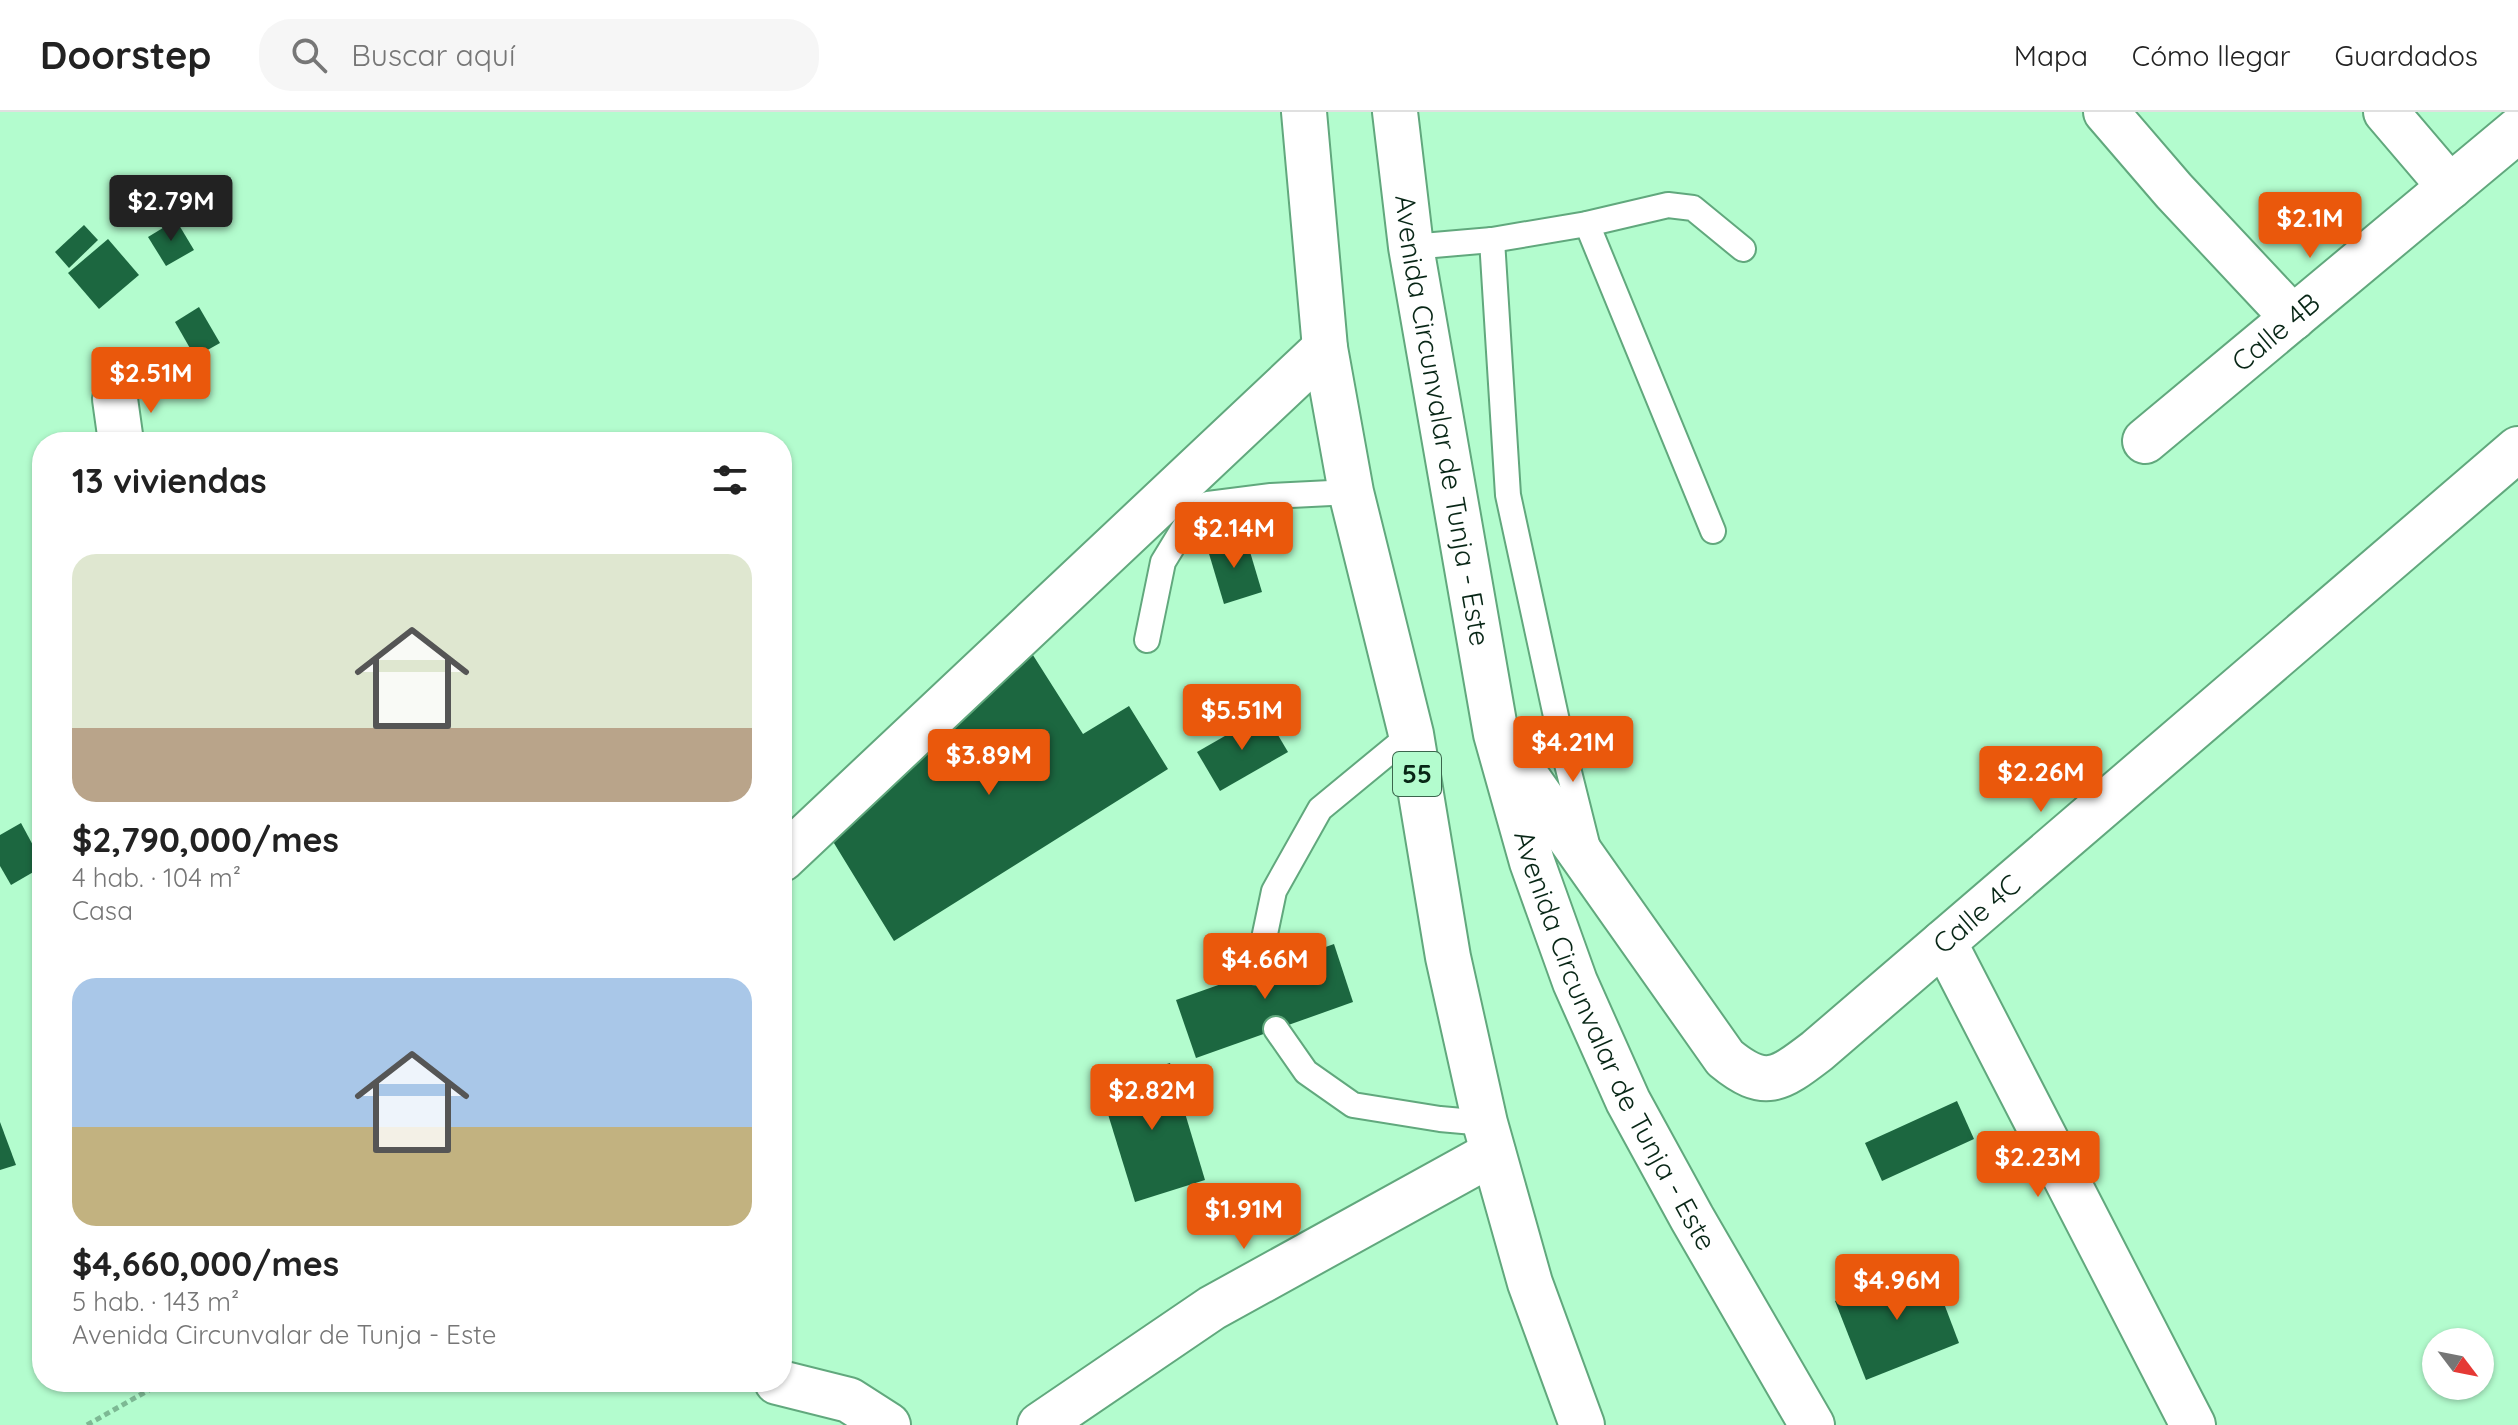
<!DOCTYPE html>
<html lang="es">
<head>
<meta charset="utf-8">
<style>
  body { margin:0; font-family:Quicksand,sans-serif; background:#f6f6f6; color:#222; height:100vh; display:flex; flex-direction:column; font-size:30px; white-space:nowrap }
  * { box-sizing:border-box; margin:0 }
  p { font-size:26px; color:#767676 }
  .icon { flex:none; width:44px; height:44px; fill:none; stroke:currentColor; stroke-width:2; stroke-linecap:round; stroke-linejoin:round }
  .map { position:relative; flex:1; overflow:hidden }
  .side { position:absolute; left:32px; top:320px; width:760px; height:960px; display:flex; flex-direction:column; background:#fff; border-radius:32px; box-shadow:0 2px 6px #0004 }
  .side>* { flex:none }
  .needle { width:52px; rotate:122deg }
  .controls { position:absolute; left:2422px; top:1216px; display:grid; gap:16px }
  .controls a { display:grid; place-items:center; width:72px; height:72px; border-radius:50%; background:#fff; box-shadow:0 2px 6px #0004; font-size:40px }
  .price { position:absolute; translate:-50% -68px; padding:0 18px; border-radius:8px; background:#ea580c; color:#fff; font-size:26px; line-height:52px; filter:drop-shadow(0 2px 4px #0008) }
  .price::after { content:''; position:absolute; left:50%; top:48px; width:24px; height:18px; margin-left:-12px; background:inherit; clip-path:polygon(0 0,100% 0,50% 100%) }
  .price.active { background:#222; color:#fff }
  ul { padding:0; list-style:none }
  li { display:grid; align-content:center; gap:16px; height:424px; padding:0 40px }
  li span { display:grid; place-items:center; height:248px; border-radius:24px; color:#555 }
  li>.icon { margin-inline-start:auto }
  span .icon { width:144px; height:144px; fill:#fffc; stroke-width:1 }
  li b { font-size:34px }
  h2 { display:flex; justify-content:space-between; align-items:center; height:96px; padding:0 40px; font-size:34px }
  header { display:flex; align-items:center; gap:48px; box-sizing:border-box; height:112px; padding:0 40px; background:#fff; border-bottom:2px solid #e0e0e0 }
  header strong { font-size:38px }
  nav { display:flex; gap:44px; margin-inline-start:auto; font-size:28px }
  .search { width:560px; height:72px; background:#f6f6f6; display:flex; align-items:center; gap:20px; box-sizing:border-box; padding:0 28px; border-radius:32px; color:#767676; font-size:30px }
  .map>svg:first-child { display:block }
  .building { fill:#1c6740 }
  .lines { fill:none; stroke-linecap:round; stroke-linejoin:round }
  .service-casing { stroke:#61a87d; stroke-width:28 }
  .minor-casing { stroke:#61a87d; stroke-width:48 }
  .trunk-casing { stroke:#61a87d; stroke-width:48 }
  .path { stroke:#7db994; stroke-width:5; stroke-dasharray:6 4; stroke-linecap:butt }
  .service { stroke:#fff; stroke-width:24 }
  .minor { stroke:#fff; stroke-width:44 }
  .trunk { stroke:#fff; stroke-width:44 }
  .labels { text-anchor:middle; stroke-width:8; stroke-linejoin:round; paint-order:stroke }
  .shield { fill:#b3fcce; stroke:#3b664d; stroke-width:2 }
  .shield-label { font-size:26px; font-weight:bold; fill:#082616 }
  .street-label { font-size:28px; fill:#082616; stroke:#b3fcce }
</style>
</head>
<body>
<header>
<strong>Doorstep</strong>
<div class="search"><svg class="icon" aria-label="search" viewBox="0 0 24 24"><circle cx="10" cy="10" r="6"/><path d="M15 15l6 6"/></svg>Buscar aquí</div>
<nav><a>Mapa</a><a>Cómo llegar</a><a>Guardados</a></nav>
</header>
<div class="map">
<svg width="2518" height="1313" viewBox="0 0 2518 1313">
  <rect width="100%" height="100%" fill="#b3fcce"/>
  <!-- building -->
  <g class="building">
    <path d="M176 108 194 138 166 154 148 125Z"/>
    <path d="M84 113 98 128 69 156 55 140Z"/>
    <path d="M108 127 139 163 99 197 68 161Z"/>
    <path d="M199 195 220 231 195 245 175 210Z"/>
    <path d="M1245 423 1262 480 1224 492 1207 435Z"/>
    <path d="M1031 540 1083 622 1129 594 1168 657 894 829 829 723Z"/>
    <path d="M1265 601 1288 640 1220 679 1197 640Z"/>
    <path d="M21 711 42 750V755L11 773 0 754V723Z"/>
    <path d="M1334 832 1353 890 1196 946 1176 888Z"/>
    <path d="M1170 951 1205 1068 1135 1090 1099 973Z"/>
    <path d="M1957 989 1974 1027 1882 1069 1865 1031Z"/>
    <path d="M0 1010 16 1053 0 1058Z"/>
    <path d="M1929 1152 1959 1231 1866 1268 1835 1189Z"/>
  </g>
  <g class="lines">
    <defs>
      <g id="service">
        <path d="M1587 112 1713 419"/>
        <path d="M1492 128 1508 383 1562 632 1587 732"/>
        <path d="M1411 135 1492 128 1587 112 1668 93 1693 96 1743 137"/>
        <path d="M1147 528 1163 450 1185 414 1208 392 1271 384 1351 380"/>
        <path d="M1257 860 1274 779 1320 697 1411 622"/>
        <path d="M1276 917 1306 960 1353 993 1440 1007 1485 1011"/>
      </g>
      <g id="minor">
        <path d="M2106 0 2174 79 2293 206"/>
        <path d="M2386 0 2450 75"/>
        <path d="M115 287 121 330"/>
        <path id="s1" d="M2145 329 2518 18"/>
        <path id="s2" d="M1500 627 1725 946C1765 979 1779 968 1817 939L2518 337"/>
        <path d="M782 747 1325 236"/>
        <path d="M1944 830 2193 1313"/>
        <path d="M777 1270 849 1288 888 1313"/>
        <path d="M1040 1313 1212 1196 1493 1041"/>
      </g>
      <g id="trunk">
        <path d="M1304 0 1325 236 1351 380 1411 622 1448 845 1485 1011 1530 1171 1582 1313"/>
        <path id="s3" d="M1395 0 1411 135 1496 622 1532 750 1575 870 1628 989 1692 1106 1812 1313"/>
      </g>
    </defs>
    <!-- service casing -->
    <use href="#service" class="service-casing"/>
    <!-- minor casing -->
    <use href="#minor" class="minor-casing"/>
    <!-- trunk casing -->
    <use href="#trunk" class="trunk-casing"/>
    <!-- path -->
    <path class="path" d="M87 1313 163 1270"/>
    <!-- service -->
    <use href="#service" class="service"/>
    <!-- minor -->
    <use href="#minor" class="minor"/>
    <!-- trunk -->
    <use href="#trunk" class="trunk"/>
  </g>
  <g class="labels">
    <!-- shield labels -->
    <rect class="shield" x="1393" y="640" width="48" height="44" rx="6"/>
    <g class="shield-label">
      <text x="1417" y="671">55</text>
    </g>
    <!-- street labels -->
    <g class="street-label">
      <text dy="10" stroke="none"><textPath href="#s1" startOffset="170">Calle 4B</textPath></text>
      <text dy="10" stroke="none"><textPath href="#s3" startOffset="312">Avenida Circunvalar de Tunja - Este</textPath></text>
      <text dy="10" stroke="none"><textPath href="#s2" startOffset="706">Calle 4C</textPath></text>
      <text dy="10" stroke="none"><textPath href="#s3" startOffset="960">Avenida Circunvalar de Tunja - Este</textPath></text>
    </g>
  </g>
</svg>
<div class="controls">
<a><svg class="needle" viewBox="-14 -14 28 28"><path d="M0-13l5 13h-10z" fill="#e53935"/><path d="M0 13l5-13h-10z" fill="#767676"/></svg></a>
</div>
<b class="price active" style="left:171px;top:131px">$2.79M</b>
<b class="price" style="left:2310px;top:148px">$2.1M</b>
<b class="price" style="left:151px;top:303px">$2.51M</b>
<b class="price" style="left:1234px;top:458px">$2.14M</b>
<b class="price" style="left:1242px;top:640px">$5.51M</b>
<b class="price" style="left:1573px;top:672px">$4.21M</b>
<b class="price" style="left:989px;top:685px">$3.89M</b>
<b class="price" style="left:2041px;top:702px">$2.26M</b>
<b class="price" style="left:1265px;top:889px">$4.66M</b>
<b class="price" style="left:1152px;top:1020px">$2.82M</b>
<b class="price" style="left:2038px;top:1087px">$2.23M</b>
<b class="price" style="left:1244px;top:1139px">$1.91M</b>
<b class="price" style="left:1897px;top:1210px">$4.96M</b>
<section class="side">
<h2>13 viviendas<svg class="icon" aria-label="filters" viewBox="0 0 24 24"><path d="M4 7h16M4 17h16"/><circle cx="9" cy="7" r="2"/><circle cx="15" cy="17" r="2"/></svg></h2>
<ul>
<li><span style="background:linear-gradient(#dfe7d0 70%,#b9a48a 0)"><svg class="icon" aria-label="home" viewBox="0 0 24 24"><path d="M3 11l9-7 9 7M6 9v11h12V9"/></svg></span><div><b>$2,790,000/mes</b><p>4 hab. · 104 m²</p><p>Casa</p></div></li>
<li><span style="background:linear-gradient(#a9c7e8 60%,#c2b280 0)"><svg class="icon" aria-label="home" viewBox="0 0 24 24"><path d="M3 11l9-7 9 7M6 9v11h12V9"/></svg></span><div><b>$4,660,000/mes</b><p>5 hab. · 143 m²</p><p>Avenida Circunvalar de Tunja - Este</p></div></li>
</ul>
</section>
</div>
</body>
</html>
